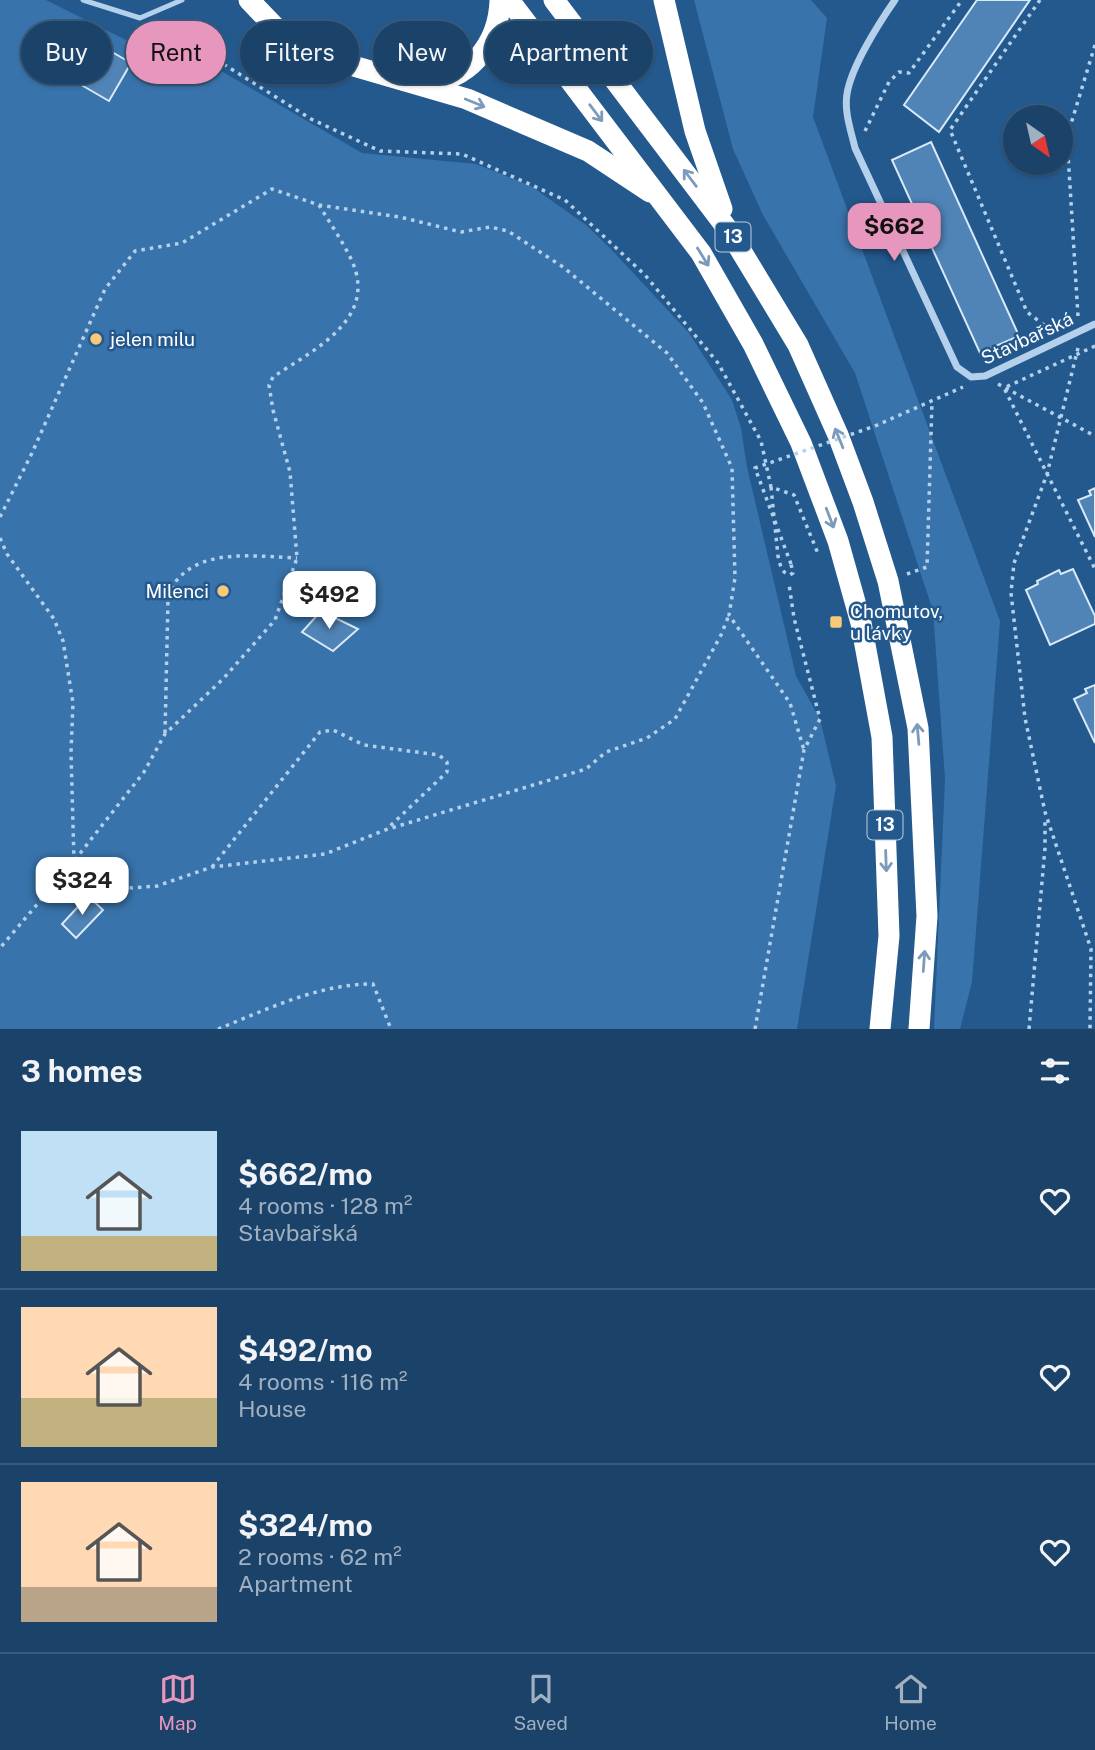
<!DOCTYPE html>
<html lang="en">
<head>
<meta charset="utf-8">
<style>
  body { margin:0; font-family:"Public Sans",sans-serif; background:#244a70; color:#f1f3f6; height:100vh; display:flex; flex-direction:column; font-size:26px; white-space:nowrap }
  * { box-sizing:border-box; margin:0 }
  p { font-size:23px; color:#a0b0c1 }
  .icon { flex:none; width:38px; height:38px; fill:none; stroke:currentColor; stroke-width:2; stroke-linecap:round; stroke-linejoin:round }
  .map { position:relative; height:1029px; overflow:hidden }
  .sheet { display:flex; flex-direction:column; background:#1b436a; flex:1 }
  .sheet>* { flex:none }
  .top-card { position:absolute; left:21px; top:21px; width:700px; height:63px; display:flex; gap:14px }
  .needle { width:46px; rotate:146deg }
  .buttons { position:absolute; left:1003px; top:105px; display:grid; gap:14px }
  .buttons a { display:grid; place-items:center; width:70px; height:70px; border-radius:50%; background:#1b436a; box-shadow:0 2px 5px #0004,0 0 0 2px #395c7e; font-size:35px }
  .price { position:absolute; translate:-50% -60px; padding:0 16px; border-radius:14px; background:#fff; color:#222; font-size:23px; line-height:46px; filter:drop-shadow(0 2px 4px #0008) }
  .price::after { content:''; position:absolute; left:50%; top:42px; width:21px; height:16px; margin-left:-10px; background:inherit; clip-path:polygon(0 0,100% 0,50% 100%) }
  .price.on { background:#e797bd; color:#111 }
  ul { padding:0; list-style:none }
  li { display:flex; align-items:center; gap:21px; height:175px; padding:0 21px }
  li+li { border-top:2px solid #395c7e }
  li span { display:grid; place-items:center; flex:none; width:196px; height:140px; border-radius:0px; color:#555 }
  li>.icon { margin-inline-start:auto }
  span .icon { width:84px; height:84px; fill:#fffc; stroke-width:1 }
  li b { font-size:30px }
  h2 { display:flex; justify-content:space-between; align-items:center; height:84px; padding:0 21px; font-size:30px }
  .pill { padding:0 24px; border-radius:32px; background:#1b436a; box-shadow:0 2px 5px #0004,0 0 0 2px #395c7e; font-size:24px; line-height:63px }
  .pill.on { background:#e797bd; color:#111 }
  .dock { display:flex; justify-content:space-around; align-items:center; height:98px; border-top:2px solid #395c7e; background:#1b436a; font-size:19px; color:#a0b0c1 }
  .dock a { display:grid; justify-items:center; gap:4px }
  .dock .on { color:#e797bd }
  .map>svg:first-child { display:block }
  .green { fill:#3873ab }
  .building { fill:#5084b7; stroke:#d9e9f8; stroke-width:2 }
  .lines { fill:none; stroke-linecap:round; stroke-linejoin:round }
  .path { stroke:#b4d0eb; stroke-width:3.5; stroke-dasharray:3.5 5; stroke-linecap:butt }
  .lane { stroke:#b4d0eb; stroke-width:5 }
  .street { stroke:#b4d0eb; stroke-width:7 }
  .highway { stroke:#fff; stroke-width:21 }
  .path-bridge { stroke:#b4d0eb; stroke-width:3.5; stroke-dasharray:3.5 5; stroke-linecap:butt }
  .oneway { stroke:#7c9bbb }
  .poi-dot { fill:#f6ca78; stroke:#24598e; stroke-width:2.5 }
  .labels { text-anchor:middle; stroke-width:5; stroke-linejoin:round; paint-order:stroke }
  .shield { fill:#24598e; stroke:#bdcddd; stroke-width:2 }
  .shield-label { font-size:18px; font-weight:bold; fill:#fff }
  .street-label { font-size:19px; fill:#fff; stroke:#24598e }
  .poi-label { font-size:19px; fill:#fff; stroke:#24598e; text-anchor:start }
</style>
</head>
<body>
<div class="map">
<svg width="1095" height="1029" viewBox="0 0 1095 1029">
  <rect width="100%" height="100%" fill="#24598e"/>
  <!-- green -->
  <g class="green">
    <path d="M0 0H46L192 73 199 68H216L362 153 476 164 531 186 586 225 609 247 689 333 732 400 741 428 747 467 796 676 820 719 836 786 797 1029H0Z"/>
    <path d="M694 0H811L827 18 813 117 1000 621 972 982 960 1029H934L945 779 933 611 855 373 763 215 733 149Z"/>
  </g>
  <!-- building -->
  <g class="building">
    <path d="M977 0H1030L939 132 904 105Z"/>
    <path d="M74 30 131 63 109 101 52 68Z"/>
    <path d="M931 142 1019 336 980 353 892 160Z"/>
    <path d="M1095 488V537L1078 500 1091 495 1089 491Z"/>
    <path d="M1073 569 1095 616V624L1050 645 1026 590 1038 584 1037 581 1059 570 1061 574Z"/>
    <path d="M321 611 358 629 333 651 302 632Z"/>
    <path d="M1095 685V743L1074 699 1087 693 1085 689Z"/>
    <path d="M88 896 103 910 76 938 62 924Z"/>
  </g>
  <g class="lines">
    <!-- path -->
    <g class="path">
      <path d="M1040 0 950 130 1027 312 1052 331"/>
      <path d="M147 28 217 60 311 119 380 151 462 154 565 200 645 275 718 363 761 441 771 487 794 495 819 556"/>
      <path d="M865 131 889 82 899 72 909 73 962 0"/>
      <path d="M319 205C330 223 343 242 352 261 378 320 313 350 273 377L269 385 273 410 290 472 297 558 275 620 223 679 165 734 144 772 74 861 93 878 132 888 157 886 212 867 325 854 385 830 586 769 606 752 647 738 675 719 721 635 729 615"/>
      <path d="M1078 316 1067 137 1095 45"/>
      <path d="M1095 346 1004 388 1095 569"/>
      <path d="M1078 348 1047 474 1014 563 1011 593 1025 718 1045 812 1091 949 1090 1029"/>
      <path d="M998 384 1095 436"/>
      <path d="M875 426 963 387"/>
      <path d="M771 487 778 556C780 564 781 573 790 575L793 573 791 564"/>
      <path d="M0 517 32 453 105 289 135 251 182 243 272 189 319 205 400 217 461 232 490 227 508 231 563 267 667 353 703 403 732 468 735 578 729 615 790 703 804 750"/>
      <path d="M0 538 7 554 54 619 63 641 73 703 71 752 74 861 0 948"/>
      <path d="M907 574 927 567 932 402"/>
      <path d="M165 733 168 599C171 593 173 585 177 580 205 547 259 557 297 558"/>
      <path d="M212 867 320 732 333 730 364 745 439 755 447 762V772L387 829"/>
      <path d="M218 1029C268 1009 318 984 373 984L391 1029"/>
      <path d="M755 1029 804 750 820 719 794 618 789 584"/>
      <path d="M1029 1029 1045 848V818"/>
    </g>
    <!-- lane -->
    <path class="lane" d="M83 0 140 18 182 0"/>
    <!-- street -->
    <path class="street" d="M895 0C879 23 851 67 847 94 844 112 851 131 855 148L957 367 971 377 985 376 1095 324"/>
    <!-- highway -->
    <g class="highway">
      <path d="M249 0 275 27 350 65 467 99 518 121 588 151 650 192"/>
      <path d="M509 0 701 253 753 344 801 443 838 541 861 623 882 737 889 936 880 1029"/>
      <path d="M554 0 729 231 798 345 838 435 863 502 888 581 918 728 927 916 919 1029"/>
      <path d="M664 0 695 131 722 209"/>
      <path d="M421 83C468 83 499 44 500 0"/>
    </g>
    <!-- path-bridge -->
    <path class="path-bridge" d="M791 564 755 468 875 426"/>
  </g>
  <!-- one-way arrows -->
  <defs><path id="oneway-shaft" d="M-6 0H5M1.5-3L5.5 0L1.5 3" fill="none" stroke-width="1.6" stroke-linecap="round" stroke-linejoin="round" transform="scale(1.75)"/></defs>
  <g class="oneway">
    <use href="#oneway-shaft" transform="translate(475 103) rotate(22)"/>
    <use href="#oneway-shaft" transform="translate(596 113) rotate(53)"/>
    <use href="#oneway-shaft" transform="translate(690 178) rotate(-127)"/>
    <use href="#oneway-shaft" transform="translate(703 257) rotate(58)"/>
    <use href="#oneway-shaft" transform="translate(839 438) rotate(-112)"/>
    <use href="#oneway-shaft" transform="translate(830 518) rotate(69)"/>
    <use href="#oneway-shaft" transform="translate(918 734) rotate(-95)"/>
    <use href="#oneway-shaft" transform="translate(886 861) rotate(88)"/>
    <use href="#oneway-shaft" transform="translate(924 961) rotate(-86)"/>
  </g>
  <!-- markers -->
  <g class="poi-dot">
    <circle cx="96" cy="339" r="7"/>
    <circle cx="223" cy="591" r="7"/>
    <rect x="829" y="615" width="14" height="14" rx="3.5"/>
  </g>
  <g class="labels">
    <!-- shield labels -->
    <g class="shield">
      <rect x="715.5" y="222.5" width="35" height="29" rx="5"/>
      <rect x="867.5" y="810.5" width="35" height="29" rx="5"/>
    </g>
    <g class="shield-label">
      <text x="733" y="243">13</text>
      <text x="885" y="831">13</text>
    </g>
    <!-- street labels -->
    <g class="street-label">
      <text transform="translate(1027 338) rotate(-25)" y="7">Stavbařská</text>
    </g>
    <!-- poi labels -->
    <g class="poi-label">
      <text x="110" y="346">jelen milu</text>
      <text x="209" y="598" text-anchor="end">Milenci</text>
      <text x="850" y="618">Chomutov,<tspan x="850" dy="22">u lávky</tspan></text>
    </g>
  </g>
</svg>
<div class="buttons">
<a><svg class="needle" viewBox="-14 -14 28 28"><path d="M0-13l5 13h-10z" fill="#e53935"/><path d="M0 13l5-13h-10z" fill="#a0b0c1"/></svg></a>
</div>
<b class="price on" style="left:894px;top:263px">$662</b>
<b class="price" style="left:329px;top:631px">$492</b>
<b class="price" style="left:82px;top:917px">$324</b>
<div class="top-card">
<a class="pill">Buy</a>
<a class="pill on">Rent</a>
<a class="pill">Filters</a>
<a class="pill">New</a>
<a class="pill">Apartment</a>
</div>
</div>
<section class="sheet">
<h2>3 homes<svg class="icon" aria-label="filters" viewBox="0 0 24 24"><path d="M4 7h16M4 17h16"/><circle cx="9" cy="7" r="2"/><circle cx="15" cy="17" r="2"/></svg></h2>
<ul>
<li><span style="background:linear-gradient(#bfe0f5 75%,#c2b280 0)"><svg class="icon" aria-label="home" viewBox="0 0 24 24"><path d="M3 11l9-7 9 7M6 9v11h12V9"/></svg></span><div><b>$662/mo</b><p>4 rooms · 128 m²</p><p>Stavbařská</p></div><svg class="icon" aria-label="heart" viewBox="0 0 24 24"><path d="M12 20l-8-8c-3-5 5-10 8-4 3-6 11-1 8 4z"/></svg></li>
<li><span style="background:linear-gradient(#ffd9b3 65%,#c2b280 0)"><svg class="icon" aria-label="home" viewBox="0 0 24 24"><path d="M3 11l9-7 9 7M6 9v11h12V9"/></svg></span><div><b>$492/mo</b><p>4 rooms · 116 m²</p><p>House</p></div><svg class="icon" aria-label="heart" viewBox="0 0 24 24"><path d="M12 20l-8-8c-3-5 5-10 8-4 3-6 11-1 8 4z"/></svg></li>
<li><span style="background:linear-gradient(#ffd9b3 75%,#b9a48a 0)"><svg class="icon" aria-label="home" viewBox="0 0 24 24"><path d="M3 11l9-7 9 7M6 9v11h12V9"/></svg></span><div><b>$324/mo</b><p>2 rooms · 62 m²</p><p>Apartment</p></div><svg class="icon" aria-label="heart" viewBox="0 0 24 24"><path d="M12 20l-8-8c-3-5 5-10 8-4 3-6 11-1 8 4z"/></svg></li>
</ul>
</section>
<nav class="dock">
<a class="on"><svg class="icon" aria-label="map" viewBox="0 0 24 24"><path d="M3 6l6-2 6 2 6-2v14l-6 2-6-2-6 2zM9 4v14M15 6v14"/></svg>Map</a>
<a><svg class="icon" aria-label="saved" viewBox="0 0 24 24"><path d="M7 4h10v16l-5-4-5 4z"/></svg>Saved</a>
<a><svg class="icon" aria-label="home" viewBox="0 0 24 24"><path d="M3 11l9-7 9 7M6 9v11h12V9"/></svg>Home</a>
</nav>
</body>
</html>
